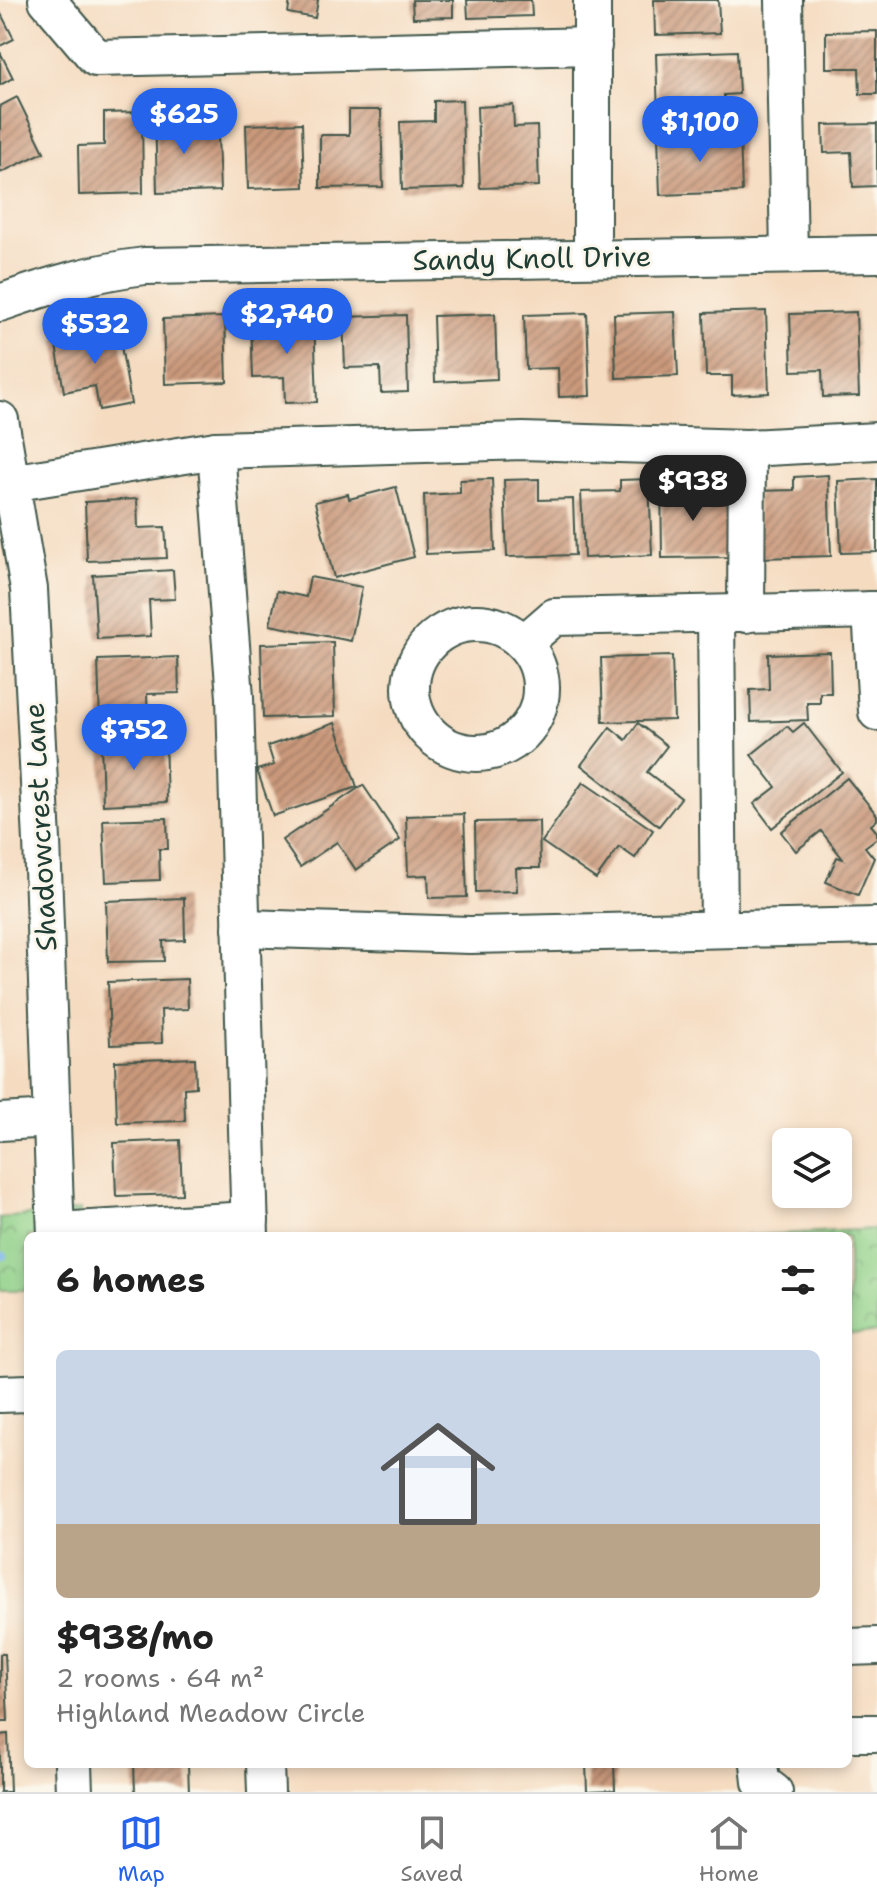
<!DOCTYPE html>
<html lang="en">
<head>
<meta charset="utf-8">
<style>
  body { margin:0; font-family:"Shantell Sans",sans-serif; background:#f2f2f2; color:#222; height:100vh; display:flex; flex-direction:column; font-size:30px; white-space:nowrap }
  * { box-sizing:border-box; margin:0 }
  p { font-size:26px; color:#767676 }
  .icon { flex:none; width:44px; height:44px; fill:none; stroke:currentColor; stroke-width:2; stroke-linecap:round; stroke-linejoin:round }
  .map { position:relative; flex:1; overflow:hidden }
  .sheet { position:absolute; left:24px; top:1232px; width:828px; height:536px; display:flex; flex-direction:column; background:#fff; border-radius:12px; box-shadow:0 4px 12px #0003 }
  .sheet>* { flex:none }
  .fabs { position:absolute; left:772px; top:1128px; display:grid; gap:16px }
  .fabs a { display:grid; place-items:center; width:80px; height:80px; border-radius:12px; background:#fff; box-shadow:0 4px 12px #0003; font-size:40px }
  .price { position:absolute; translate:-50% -68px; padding:0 18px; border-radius:28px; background:#2563eb; color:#fff; font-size:26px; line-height:52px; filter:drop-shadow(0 2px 4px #0008) }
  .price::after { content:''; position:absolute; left:50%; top:48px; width:24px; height:18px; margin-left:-12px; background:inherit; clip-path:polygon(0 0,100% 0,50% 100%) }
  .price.active { background:#222; color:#fff }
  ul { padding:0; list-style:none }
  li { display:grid; align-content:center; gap:16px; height:424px; padding:0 32px }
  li+li { border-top:2px solid #e0e0e0 }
  li span { display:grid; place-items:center; height:248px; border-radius:12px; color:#555 }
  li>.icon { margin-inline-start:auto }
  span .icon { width:144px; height:144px; fill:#fffc; stroke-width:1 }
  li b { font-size:34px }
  h2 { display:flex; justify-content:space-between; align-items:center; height:96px; padding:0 32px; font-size:34px }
  .tabs { display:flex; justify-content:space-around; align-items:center; height:112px; border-top:2px solid #e0e0e0; background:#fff; font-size:22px; color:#767676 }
  .tabs a { display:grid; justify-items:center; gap:4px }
  .tabs .active { color:#2563eb }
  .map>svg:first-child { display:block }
  .park { fill:url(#park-crowns); stroke:#56865e; stroke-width:2 }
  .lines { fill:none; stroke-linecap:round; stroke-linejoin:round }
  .stream { stroke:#7cb5ec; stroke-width:8 }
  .building { fill:url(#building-hatch) }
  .minor-casing { stroke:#3f5549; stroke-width:40 }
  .minor { stroke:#fff; stroke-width:36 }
  .labels { text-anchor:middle; stroke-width:6; stroke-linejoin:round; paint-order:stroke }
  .street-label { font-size:28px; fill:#1f3d34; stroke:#fbf7ec }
</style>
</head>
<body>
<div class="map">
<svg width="877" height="1792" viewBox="0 0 877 1792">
  <defs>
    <pattern id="park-crowns" width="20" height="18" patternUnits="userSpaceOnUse" patternTransform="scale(2)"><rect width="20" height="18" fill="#8ed087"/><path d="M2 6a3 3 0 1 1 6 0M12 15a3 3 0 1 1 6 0" fill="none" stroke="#73aa6f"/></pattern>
    <pattern id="building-hatch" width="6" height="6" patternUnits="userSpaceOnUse" patternTransform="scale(2)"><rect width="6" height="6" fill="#ca997c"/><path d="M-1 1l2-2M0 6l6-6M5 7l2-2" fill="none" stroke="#a37e66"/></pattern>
  </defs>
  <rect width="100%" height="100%" fill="#fbf7ec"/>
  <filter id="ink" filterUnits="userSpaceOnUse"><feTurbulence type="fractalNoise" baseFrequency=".0125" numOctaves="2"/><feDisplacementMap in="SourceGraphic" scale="16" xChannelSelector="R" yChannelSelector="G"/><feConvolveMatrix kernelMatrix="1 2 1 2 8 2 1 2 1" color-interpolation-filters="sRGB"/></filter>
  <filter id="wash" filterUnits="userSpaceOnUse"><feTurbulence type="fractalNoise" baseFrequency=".006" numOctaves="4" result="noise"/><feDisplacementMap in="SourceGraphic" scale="32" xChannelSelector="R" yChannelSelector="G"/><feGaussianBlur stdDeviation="1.8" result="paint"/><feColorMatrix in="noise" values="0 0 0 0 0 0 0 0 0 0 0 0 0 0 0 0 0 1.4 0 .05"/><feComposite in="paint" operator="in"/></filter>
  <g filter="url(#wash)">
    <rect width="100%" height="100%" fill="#f5dcc1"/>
    <!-- park -->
    <g class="park">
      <path d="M80 1210 81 1236H28V1290H0V1218Z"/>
      <path d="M875 1229 877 1332 848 1334V1236H740Z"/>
    </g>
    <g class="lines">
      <!-- stream -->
      <path class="stream" d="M0 1256H3"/>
    </g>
    <g id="blocks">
      <!-- building -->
      <g class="building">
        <path d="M290 0H318L315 18 288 13Z"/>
        <path d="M412 0H453V17L413 18Z"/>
        <path d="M467 0H531L532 16 468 18Z"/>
        <path d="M654 0H718L720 33 655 35Z"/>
        <path d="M0 12 14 39 0 46Z"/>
        <path d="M877 31V94H860L859 68H826V32Z"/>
        <path d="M737 51 739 94 724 95V114L658 117 656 54Z"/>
        <path d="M0 52 13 78 0 85Z"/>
        <path d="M17 97 44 152 0 173V106Z"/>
        <path d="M462 100 464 188 402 190 400 122 434 121V101Z"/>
        <path d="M513 105 514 127 537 126 539 186 480 188 477 107Z"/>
        <path d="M183 107 184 137 218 136 220 191 157 193 155 108Z"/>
        <path d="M349 110H381L383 187 320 188V135H349Z"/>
        <path d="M142 112 143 193 79 195 78 146 104 145V113Z"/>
        <path d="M302 123 304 187 248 189 246 125Z"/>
        <path d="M877 124V186L853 187 851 152 824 153 823 125Z"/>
        <path d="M740 133 742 192 660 195 658 136Z"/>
        <path d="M766 311 769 393 732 395V376H706L704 313Z"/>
        <path d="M675 312 678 376 616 378 614 314Z"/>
        <path d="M856 312 859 396 823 397 822 370 792 371 790 314Z"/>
        <path d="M587 313 590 396 559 397 558 368 526 369 524 315Z"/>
        <path d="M495 314 497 379 435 382 433 316Z"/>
        <path d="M406 315 408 392 381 393 380 367 345 368 343 317Z"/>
        <path d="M225 317 227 382 165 384 163 319Z"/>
        <path d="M314 318 317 402 285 403 284 377 253 378 251 320Z"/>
        <path d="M118 328 131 404 99 410 95 386 64 392 55 339Z"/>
        <path d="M828 475 831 556 759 558 757 491 794 490V477Z"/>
        <path d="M661 478H693L694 499H730L731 557 662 558Z"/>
        <path d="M492 479 495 551 426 554 424 495 460 493V480Z"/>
        <path d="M539 479V500L573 499 575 555 507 557 504 480Z"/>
        <path d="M649 479 652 555 584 558 581 492 620 491V480Z"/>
        <path d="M877 479V552L841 553 838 481Z"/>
        <path d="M396 487 414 557 334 578 315 502 348 494 349 499Z"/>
        <path d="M137 499 138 528 165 527 167 558 87 561 85 502Z"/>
        <path d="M173 570 175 599 149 600 151 636 97 639 93 575Z"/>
        <path d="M310 577 362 587 351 641 270 625 277 591 306 597Z"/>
        <path d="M333 642 335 716 263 718 261 644Z"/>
        <path d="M830 652 831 693H820V703H807L808 720 751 722 750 690 769 689 768 654Z"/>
        <path d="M672 656 674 720 603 722 601 658Z"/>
        <path d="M178 657 179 693 147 694 148 724 100 725 98 660Z"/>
        <path d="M335 723 357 787 273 816 257 770 274 765 268 746Z"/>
        <path d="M638 723 667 746 647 772 681 798 659 826 581 765 610 727 626 740Z"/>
        <path d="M804 723 842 772 772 828 754 804 776 787 751 755 787 726 793 732Z"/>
        <path d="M165 739 167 802 103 805 101 741Z"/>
        <path d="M847 778 877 815V820L871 825 877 832V838L865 847 874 858 858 895 826 882 837 857 843 859 821 831 796 851 781 832Z"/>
        <path d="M583 782 653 830 635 858 619 847 596 879 542 842Z"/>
        <path d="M363 785 400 840 356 870 337 842 300 867 282 840Z"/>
        <path d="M464 814 467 897 429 898 428 875 408 876 406 816Z"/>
        <path d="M167 818 168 849H159L160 880 106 882 103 820Z"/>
        <path d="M539 821 540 868H516L517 891 476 892 475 822Z"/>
        <path d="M184 898 185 940 163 941 164 961 108 962 106 901Z"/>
        <path d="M187 979 188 1009 161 1010 162 1043 110 1045 108 982Z"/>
        <path d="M195 1058 196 1087 184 1088 185 1121 117 1123 115 1061Z"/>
        <path d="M180 1140 182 1194 116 1196 114 1143Z"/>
        <path d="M0 1654H5L8 1721H0Z"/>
        <path d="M8 1734 10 1792H0V1735Z"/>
        <path d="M134 1764H188L189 1792H135Z"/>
        <path d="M586 1764H614L615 1790 587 1791Z"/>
      </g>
    </g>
  </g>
  <g filter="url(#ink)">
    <use href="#blocks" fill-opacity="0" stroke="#3f5549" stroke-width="2"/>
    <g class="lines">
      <defs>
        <g id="minor">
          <path d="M47 0 96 58 593 46"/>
          <path d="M592 0V257"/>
          <path d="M784 0 789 255"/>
          <path d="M0 303C48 286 94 272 145 266L877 254"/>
          <path d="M0 420 29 589 42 841 56 1236"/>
          <path d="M216 450 235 697 250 1236"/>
          <path d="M11 483 216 450 523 441 747 448 877 441"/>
          <path d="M871 610 877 712"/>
          <path d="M716 614 719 929"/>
          <path d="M746 614 747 448"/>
          <circle cx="476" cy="688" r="65"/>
          <path d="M524 643 554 617 877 610"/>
          <path d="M241 928 470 935 877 926"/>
          <path d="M0 1122 52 1119"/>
          <path d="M56 1231 250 1220"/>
          <path d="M0 1394 28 1393"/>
          <path d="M848 1647 877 1646"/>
          <path d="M848 1733H877"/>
          <path d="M73 1764 74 1792"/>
          <path d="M265 1764 266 1792"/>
          <path d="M759 1764 761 1782 774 1792"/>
        </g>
      </defs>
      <!-- minor casing -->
      <use href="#minor" class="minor-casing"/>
      <!-- minor -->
      <use href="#minor" class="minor"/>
    </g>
  </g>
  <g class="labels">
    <!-- street labels -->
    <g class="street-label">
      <text transform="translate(532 258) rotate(-1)" y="10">Sandy Knoll Drive</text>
      <text transform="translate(40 827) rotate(-93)" y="10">Shadowcrest Lane</text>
    </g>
  </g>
</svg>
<div class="fabs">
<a><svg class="icon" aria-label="layers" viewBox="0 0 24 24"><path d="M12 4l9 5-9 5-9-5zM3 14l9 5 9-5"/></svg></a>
</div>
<b class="price" style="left:184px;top:156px">$625</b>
<b class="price" style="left:700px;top:164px">$1,100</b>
<b class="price" style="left:287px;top:356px">$2,740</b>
<b class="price" style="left:95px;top:366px">$532</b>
<b class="price active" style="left:693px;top:523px">$938</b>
<b class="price" style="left:134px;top:772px">$752</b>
<section class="sheet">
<h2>6 homes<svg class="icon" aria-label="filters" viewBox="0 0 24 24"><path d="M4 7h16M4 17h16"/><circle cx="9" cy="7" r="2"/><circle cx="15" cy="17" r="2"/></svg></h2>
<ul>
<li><span style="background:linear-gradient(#c9d6e8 70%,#b9a48a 0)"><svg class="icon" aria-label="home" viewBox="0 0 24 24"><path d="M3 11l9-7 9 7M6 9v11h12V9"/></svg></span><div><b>$938/mo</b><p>2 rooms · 64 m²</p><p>Highland Meadow Circle</p></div></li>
</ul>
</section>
</div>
<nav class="tabs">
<a class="active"><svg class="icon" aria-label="map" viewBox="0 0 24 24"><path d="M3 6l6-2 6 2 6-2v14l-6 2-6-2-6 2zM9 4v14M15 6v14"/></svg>Map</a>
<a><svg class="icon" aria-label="saved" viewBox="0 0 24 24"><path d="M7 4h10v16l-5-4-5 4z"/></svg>Saved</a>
<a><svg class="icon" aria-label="home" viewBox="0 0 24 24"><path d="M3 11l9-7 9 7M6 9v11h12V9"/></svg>Home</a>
</nav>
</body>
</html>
